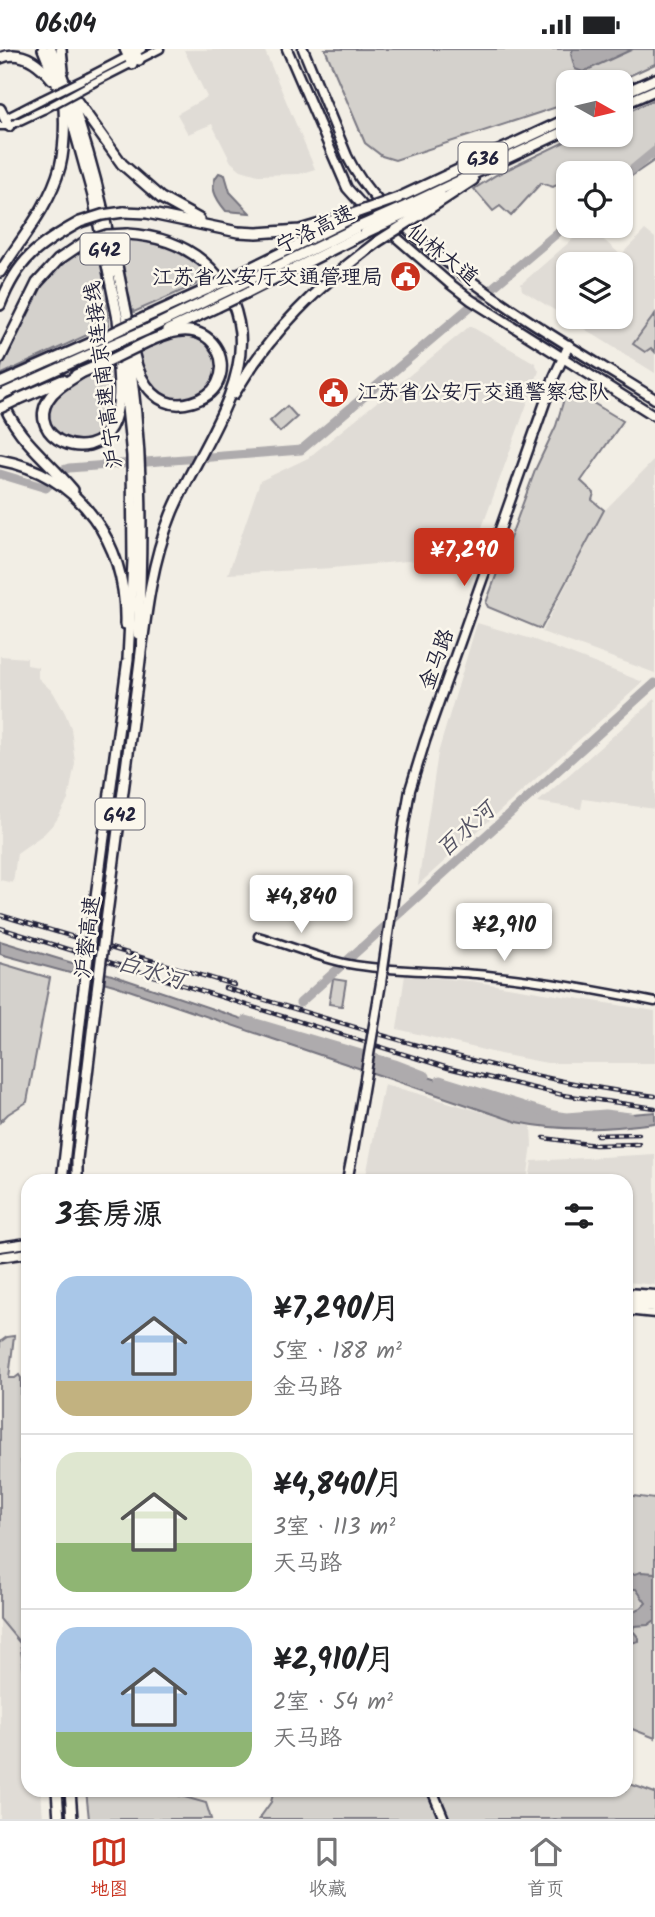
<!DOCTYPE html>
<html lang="zh">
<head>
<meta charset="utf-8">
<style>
  body { margin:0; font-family:Kalam,"LXGW WenKai TC",sans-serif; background:#f6f6f6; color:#202124; height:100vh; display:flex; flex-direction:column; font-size:26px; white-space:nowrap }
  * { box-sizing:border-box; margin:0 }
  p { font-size:23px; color:#757577 }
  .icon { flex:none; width:38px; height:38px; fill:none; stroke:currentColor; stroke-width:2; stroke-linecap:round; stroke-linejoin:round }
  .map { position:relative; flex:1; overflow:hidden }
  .panel { position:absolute; left:21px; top:1125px; width:612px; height:623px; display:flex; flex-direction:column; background:#fff; border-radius:21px; box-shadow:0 2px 5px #0004 }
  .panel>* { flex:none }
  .needle { width:46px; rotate:98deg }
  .controls { position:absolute; left:556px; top:21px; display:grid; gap:14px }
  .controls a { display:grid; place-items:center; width:77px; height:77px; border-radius:14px; background:#fff; box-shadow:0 2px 5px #0004; font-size:35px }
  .price { position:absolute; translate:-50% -60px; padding:0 16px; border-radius:7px; background:#fff; color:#222; font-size:23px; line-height:46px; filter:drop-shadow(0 2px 4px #0008) }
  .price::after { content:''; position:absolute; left:50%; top:42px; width:21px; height:16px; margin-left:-10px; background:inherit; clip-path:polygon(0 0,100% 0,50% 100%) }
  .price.active { background:#c8321e; color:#fff }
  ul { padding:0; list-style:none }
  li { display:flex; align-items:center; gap:21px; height:175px; padding:0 35px }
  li+li { border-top:2px solid #e0e0e0 }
  li span { display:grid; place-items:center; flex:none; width:196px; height:140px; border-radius:21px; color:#555 }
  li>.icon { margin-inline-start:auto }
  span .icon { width:84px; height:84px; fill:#fffc; stroke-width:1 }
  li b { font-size:30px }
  h2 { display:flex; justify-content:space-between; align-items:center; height:84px; padding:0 35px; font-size:30px }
  .status { display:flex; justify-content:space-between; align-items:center; height:49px; padding:0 35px; background:#fff; direction:ltr }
  .status svg { height:19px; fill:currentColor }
  .dock { display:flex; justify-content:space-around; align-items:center; height:98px; border-top:2px solid #e0e0e0; background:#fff; font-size:19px; color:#757577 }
  .dock a { display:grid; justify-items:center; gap:4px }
  .dock .active { color:#c8321e }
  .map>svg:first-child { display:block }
  .built { fill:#e0dcd6; fill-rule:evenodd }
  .green { fill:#d4d1cc; stroke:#7b7a84; stroke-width:2 }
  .water { fill:#aeabad; stroke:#76747f; stroke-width:2 }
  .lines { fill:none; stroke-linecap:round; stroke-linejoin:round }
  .river { stroke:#aeabad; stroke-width:9 }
  .minor-casing { stroke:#22223b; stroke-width:11 }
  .major-casing { stroke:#22223b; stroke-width:13 }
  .highway-casing { stroke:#22223b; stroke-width:14 }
  .minor { stroke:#fbf7ec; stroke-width:6 }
  .major { stroke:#fbf7ec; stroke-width:8 }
  .highway { stroke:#fbf7ec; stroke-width:9 }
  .rail-casing { stroke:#22223b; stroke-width:4.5 }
  .rail { stroke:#fbf7ec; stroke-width:2; stroke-dasharray:5; stroke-linecap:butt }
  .minor-bridge-casing { stroke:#22223b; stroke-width:11; stroke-linecap:butt }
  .major-bridge-casing { stroke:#22223b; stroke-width:13; stroke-linecap:butt }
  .highway-bridge-casing { stroke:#22223b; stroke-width:14; stroke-linecap:butt }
  .minor-bridge { stroke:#fbf7ec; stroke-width:6 }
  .major-bridge { stroke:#fbf7ec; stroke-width:8 }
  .highway-bridge { stroke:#fbf7ec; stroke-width:9 }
  .labels { text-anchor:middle; stroke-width:5; stroke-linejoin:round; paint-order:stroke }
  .shield { fill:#fbf7ec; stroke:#636270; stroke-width:2 }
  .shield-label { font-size:19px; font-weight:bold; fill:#22223b }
  .street-label { font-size:21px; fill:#22223b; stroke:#fbf7ec }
  .poi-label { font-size:21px; fill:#22223b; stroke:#fbf7ec; text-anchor:end }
  .water-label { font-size:23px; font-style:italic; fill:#535263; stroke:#fbf7ec }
</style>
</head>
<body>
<div class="status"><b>06:04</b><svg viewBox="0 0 49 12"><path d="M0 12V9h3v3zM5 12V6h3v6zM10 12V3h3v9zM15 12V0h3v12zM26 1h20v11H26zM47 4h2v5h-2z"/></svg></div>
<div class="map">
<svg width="655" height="1770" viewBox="0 0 655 1770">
  <rect width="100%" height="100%" fill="#f2eee5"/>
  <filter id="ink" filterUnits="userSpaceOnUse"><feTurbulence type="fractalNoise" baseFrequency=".0143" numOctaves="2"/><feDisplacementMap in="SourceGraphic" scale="14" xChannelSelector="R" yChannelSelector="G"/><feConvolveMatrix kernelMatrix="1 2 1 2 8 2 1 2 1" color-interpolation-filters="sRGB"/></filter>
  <g filter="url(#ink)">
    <!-- built -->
    <g class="built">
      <path d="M264 0 315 120 299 125 258 126 241 121 231 113 212 75 188 85 177 65 207 48 184 1Z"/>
      <path d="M588 177 621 206 645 181 655 189V324L522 241 521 235ZM569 215H621V268H569Z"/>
      <path d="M470 277 535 314 539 322 472 506 332 519 228 525 260 432 308 409Z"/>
      <path d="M655 410V624L542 583 605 461Z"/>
      <path d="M477 574 532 590 643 633 418 836 438 704Z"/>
      <path d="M0 607 27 609V616L38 618V629L53 643 65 664 71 679 75 714 68 751 56 772 44 785 17 804 13 834 0 831Z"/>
      <path d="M655 650V760L583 750 581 760 538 753Z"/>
      <path d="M405 926 471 932 655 962V1014H547L500 1005 397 980Z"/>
      <path d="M384 1035 531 1077 532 1096 527 1132H365Z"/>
      <path d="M655 1105V1236L627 1233 626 1132H529L532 1112Z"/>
      <path d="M0 1570 20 1594 28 1635V1741H41L43 1770H0Z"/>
    </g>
    <!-- green -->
    <g class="green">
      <path d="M325 0H655V15L616 33H569V54L395 111 382 107 365 94Z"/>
      <path d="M655 50V111L621 134V124H569V130L553 138 541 134 511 167 500 157 493 162 474 140 496 126 579 86H621V66Z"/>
      <path d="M129 188 173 196 200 215 213 228 134 263 131 258 118 189Z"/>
      <path d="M98 194 106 233 109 276 0 326C0 313 10 303 15 291 36 246 47 212 98 194Z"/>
      <path d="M655 265V303L651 299 645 303 633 295Z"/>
      <path d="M181 285C187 286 197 285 202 289 252 319 178 387 145 330 141 323 139 312 137 304L169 288Z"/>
      <path d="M114 315C115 332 118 353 112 369 101 404 42 398 48 364 49 359 49 353 53 349 68 331 93 324 114 315Z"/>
      <path d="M570 340 623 372 581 432 594 444 592 451 604 461 541 580 488 558 486 554 536 419 556 377 566 343Z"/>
      <path d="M287 357 297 368 280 383 270 372Z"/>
      <path d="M0 914 50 929 27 1053 8 1065 0 1073Z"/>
      <path d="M333 930 346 932 342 957 329 955Z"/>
      <path d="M14 1287 9 1329H15L19 1326 21 1329V1409L28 1467 26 1635 20 1594 0 1570V1293L7 1288Z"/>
      <path d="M626 1446 655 1450V1689L627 1678Z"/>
      <path d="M627 1734 655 1744V1770H259L271 1753 274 1741H626Z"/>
      <path d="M86 1741H160L206 1754 211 1770H89Z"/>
    </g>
    <!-- water -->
    <g class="water">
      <path d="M573 0H633L583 23 575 20 571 5Z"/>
      <path d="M219 124 225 126 230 143 250 164 226 162C215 149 208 136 219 124Z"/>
      <path d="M0 892 115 927 284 984 549 1065 581 1069 655 1063V1074C608 1080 564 1083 517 1073L114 936 0 905Z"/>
      <path d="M641 1523 655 1524V1571L648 1576 634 1577 633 1582 639 1589V1592L627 1595V1565L641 1559 646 1554 636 1540H627V1527Z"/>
    </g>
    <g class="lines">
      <!-- river -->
      <g class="river">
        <path d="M621 130 655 102"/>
        <path d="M0 425 46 439 63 421 69 419 301 401 569 174"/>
        <path d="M300 954 655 634"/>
        <path d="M246 971 395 1015 426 1027"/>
        <path d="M440 1031 553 1066 566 1068 605 1065 630 1068"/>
      </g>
      <defs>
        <g id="minor">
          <path d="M90 27 142 0"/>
          <path d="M93 34 160 0"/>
          <path d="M4 70 41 51"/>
          <path d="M0 77H9L45 60"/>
          <path d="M258 887C288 896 318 909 349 915 391 923 434 921 476 925 537 930 596 941 655 953"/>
          <path d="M626 1243 655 1245"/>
          <path d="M626 1262 655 1265"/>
        </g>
        <g id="major">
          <path d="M287 0 347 139 373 168 449 234 471 251 655 367"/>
          <path d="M303 0 347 107C364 142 391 166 420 191 491 253 575 300 655 350"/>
          <path d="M403 781 410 741 425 692 554 328 569 296"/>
          <path d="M347 1132 352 1107"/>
          <path d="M0 1198 28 1194"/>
          <path d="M0 1208 28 1204"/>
          <path d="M626 1249 655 1251"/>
          <path d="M626 1256 654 1258"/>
          <path d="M432 1741 444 1770"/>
        </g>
        <g id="highway">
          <path d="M43 0 73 75 93 147 118 270 132 407 133 512 128 610 92 877"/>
          <path d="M51 0C82 72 102 146 115 223"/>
          <path d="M61 0 63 21"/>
          <path d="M125 0 132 15"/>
          <path d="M133 0 139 11"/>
          <path d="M0 9C21 0 39 14 52 30"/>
          <path d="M621 45 655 30"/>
          <path d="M76 51 122 115 161 149 199 170"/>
          <path d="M621 56 655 41"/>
          <path d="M0 60 9 77"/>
          <path d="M398 149 569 69"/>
          <path d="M406 157 569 80"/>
          <path d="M412 162 441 147"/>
          <path d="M124 163 147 164 238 183 257 184 300 181 347 167"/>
          <path d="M418 167 473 131"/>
          <path d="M117 217 130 282"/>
          <path d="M0 223C21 190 50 156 60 118 65 98 65 78 64 58"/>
          <path d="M236 226 348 171"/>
          <path d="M241 235 358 178"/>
          <path d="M246 244 365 184"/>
          <path d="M0 256C18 210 38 196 80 173"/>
          <path d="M144 269 208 240"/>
          <path d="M146 281 212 249"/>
          <path d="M168 281 217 258"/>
          <path d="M127 295C143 391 143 488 138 585"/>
          <path d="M134 306C140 335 159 363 192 353 202 350 212 344 217 335 229 312 215 285 190 282 176 280 162 287 149 292"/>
          <path d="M0 309 37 234 58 211 83 194"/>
          <path d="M81 324C69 332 55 339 48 351 26 388 90 418 111 378 122 357 119 331 117 308"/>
          <path d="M76 326 104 314"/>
          <path d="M0 334 100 290"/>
          <path d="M234 345C272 281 318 237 377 193"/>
          <path d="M0 346C17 392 44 406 73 441"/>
          <path d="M0 346 102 300"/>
          <path d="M19 350 63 331"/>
          <path d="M0 411C81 426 127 495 125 575"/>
          <path d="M105 880C116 801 126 722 136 643 144 584 148 522 171 466 193 410 246 345 240 284 233 222 186 188 127 185"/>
          <path d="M62 1132 83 947"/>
          <path d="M77 1132V1110L96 950"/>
          <path d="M57 1741 59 1770"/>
          <path d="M70 1741 72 1770"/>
        </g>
      </defs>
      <!-- minor casing -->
      <use href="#minor" class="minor-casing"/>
      <!-- major casing -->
      <use href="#major" class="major-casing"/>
      <!-- highway casing -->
      <use href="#highway" class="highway-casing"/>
      <!-- minor -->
      <use href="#minor" class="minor"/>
      <!-- major -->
      <use href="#major" class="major"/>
      <!-- highway -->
      <use href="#highway" class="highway"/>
      <defs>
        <g id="rail">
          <path d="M0 866 234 936"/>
          <path d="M0 879 448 1019 563 1046 655 1059"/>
          <path d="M225 939C367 981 507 1029 655 1047"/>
          <path d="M597 1086 639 1085"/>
          <path d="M544 1089 595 1096 639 1095"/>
        </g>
      </defs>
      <!-- rail casing -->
      <use href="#rail" class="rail-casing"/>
      <!-- rail -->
      <use href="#rail" class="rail"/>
      <defs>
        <g id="minor-bridge">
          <path d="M41 51 90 27"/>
          <path d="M45 60 93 34"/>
        </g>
        <path id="major-bridge" d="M352 1107 381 934 403 781"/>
        <g id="highway-bridge">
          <path d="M347 167 398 149"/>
          <path d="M80 173 102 166 124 163"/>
          <path d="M358 178 406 157"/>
          <path d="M365 184 412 162"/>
          <path d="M377 193 418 167"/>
          <path d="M83 194 107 186 127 185"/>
          <path d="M208 240 236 226"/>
          <path d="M212 249 241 235"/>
          <path d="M217 258 246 244"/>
          <path d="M100 290 144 269"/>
          <path d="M102 300 146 281"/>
          <path d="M104 314 149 292"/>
          <path d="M0 359 19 350"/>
          <path d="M83 947 92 877"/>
          <path d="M96 950 105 880"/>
        </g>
      </defs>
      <!-- minor-bridge casing -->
      <use href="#minor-bridge" class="minor-bridge-casing"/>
      <!-- major-bridge casing -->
      <use href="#major-bridge" class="major-bridge-casing"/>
      <!-- highway-bridge casing -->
      <use href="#highway-bridge" class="highway-bridge-casing"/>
      <!-- minor-bridge -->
      <use href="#minor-bridge" class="minor-bridge"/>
      <!-- major-bridge -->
      <use href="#major-bridge" class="major-bridge"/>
      <!-- highway-bridge -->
      <use href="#highway-bridge" class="highway-bridge"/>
    </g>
  </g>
  <!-- icons -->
  <defs>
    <symbol id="civic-disc" viewBox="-11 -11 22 22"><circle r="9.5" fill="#c8321e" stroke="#fbf7ec"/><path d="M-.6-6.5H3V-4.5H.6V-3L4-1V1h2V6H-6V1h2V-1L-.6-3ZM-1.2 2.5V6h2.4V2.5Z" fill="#fff"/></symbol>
  </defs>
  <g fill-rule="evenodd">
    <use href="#civic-disc" x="388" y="210" width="35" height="35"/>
    <use href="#civic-disc" x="316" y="326" width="35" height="35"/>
  </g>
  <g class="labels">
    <!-- shield labels -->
    <g class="shield">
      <rect x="458.5" y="93.5" width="49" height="31" rx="5"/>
      <rect x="80.5" y="184.5" width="49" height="31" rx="5"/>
      <rect x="95.5" y="749.5" width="49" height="31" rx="5"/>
    </g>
    <g class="shield-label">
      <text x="483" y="116">G36</text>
      <text x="105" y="207">G42</text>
      <text x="120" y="772">G42</text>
    </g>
    <!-- street labels -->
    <g class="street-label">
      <text transform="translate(315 180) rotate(-26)" y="7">宁洛高速</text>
      <text transform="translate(443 205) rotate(39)" y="7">仙林大道</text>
      <text transform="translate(103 326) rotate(-97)" y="7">沪宁高速南京连接线</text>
      <text transform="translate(436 610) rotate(-70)" y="7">金马路</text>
      <text transform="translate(87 888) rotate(-83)" y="7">沪蓉高速</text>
    </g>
    <!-- poi labels -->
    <g class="poi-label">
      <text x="383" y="235">江苏省公安厅交通管理局</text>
      <text x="357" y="350" text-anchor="start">江苏省公安厅交通警察总队</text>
    </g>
    <!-- water labels -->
    <g class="water-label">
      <text transform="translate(465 780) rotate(-42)" y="8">百水河</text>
      <text transform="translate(151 922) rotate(17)" y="8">白水河</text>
    </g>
  </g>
</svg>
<div class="controls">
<a><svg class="needle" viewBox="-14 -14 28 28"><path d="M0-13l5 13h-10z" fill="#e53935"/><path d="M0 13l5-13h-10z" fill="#757577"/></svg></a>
<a><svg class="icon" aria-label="locate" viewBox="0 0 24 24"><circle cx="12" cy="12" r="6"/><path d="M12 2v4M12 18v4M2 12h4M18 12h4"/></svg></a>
<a><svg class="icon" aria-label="layers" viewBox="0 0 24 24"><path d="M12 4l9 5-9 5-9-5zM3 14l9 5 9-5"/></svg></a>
</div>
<b class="price active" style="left:464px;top:539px">¥7,290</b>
<b class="price" style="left:301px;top:886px">¥4,840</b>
<b class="price" style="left:504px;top:914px">¥2,910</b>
<section class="panel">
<h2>3套房源<svg class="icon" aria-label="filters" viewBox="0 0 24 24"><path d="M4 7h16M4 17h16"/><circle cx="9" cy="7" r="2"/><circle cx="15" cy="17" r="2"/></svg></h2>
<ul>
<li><span style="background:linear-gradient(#a9c7e8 75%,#c2b280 0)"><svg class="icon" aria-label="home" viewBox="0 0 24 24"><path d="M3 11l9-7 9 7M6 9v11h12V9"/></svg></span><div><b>¥7,290/月</b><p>5室 · 188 m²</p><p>金马路</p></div></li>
<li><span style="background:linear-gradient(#dfe7d0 65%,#8fb573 0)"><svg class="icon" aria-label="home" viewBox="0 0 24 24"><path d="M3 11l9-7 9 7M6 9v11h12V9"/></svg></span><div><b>¥4,840/月</b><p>3室 · 113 m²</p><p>天马路</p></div></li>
<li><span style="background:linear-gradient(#a9c7e8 75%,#8fb573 0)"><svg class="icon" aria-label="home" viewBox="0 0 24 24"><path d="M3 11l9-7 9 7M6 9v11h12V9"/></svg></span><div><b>¥2,910/月</b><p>2室 · 54 m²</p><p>天马路</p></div></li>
</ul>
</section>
</div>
<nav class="dock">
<a class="active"><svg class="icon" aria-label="map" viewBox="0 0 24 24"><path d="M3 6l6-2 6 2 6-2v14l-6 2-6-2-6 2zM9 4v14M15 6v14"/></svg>地图</a>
<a><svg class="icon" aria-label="saved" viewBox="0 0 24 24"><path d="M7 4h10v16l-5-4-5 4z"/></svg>收藏</a>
<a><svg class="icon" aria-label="home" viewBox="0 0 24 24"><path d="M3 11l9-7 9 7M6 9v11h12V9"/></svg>首页</a>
</nav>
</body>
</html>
